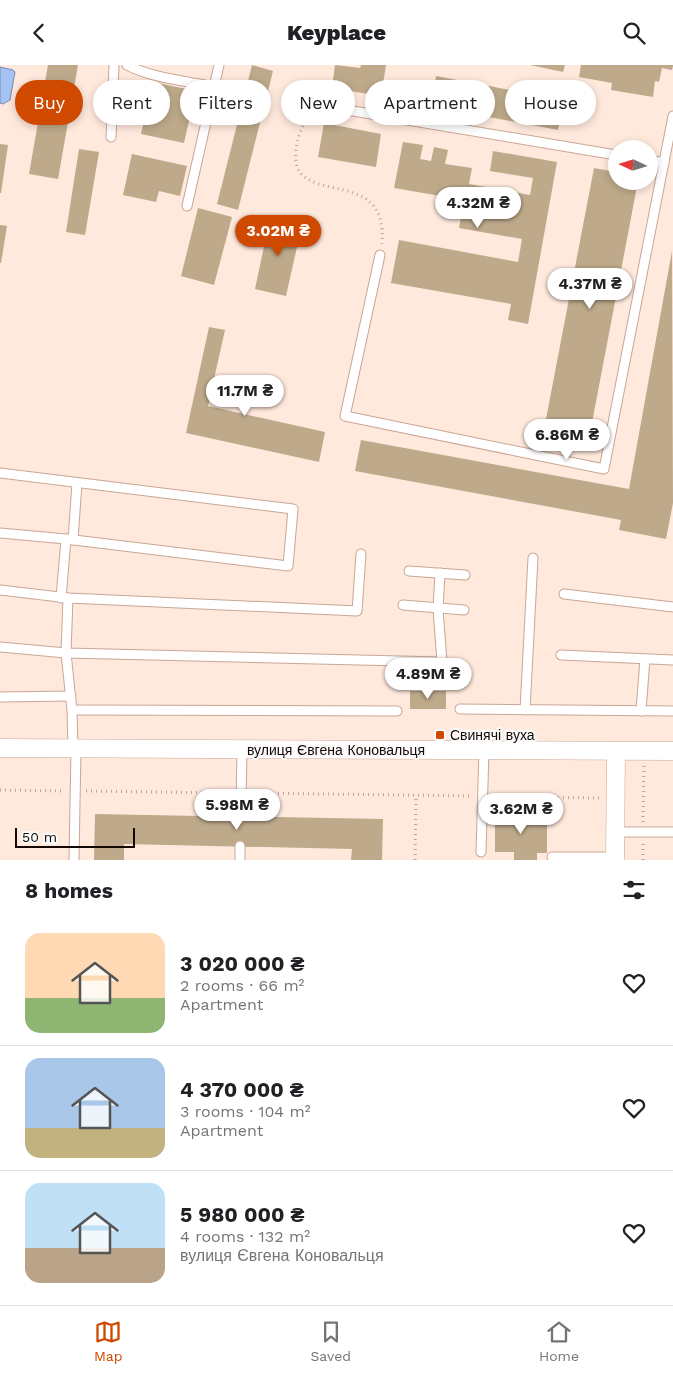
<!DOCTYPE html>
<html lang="en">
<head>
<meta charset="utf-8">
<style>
  body { margin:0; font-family:"Work Sans",sans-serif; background:#f6f6f6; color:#202124; height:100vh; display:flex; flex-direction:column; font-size:19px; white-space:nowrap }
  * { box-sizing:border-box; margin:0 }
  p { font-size:16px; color:#757577 }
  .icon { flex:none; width:28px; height:28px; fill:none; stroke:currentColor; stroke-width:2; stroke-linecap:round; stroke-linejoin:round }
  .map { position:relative; height:795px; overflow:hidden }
  .sheet { display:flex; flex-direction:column; background:#fff; flex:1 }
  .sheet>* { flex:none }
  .hud { position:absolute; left:15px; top:15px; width:644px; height:45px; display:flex; gap:10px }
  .needle { width:32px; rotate:274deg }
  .fabs { position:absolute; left:608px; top:75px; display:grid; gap:10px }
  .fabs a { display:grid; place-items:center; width:50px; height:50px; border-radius:50%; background:#fff; box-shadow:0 2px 8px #0003; font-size:25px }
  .scale { position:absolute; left:15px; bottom:12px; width:120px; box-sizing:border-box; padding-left:5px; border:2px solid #140804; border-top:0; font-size:14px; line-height:18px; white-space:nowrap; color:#140804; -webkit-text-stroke:4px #fafafa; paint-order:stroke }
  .price { position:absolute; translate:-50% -42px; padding:0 11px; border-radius:18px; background:#fff; color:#222; font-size:16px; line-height:32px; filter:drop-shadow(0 1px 2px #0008) }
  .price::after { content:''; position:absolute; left:50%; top:30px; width:15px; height:11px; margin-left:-8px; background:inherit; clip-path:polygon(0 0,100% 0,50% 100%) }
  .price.current { background:#cf4a00; color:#fff }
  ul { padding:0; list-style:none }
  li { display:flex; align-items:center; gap:15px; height:125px; padding:0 25px }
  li+li { border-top:1px solid #e0e0e0 }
  li span { display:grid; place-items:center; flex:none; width:140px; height:100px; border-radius:15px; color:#555 }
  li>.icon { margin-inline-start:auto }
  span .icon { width:60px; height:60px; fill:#fffc; stroke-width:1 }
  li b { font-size:21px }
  h2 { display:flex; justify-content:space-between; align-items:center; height:60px; padding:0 25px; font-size:21px }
  .pill { padding:0 18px; border-radius:22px; background:#fff; box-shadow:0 2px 8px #0003; font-size:18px; line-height:45px }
  .pill.current { background:#cf4a00; color:#fff }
  header { display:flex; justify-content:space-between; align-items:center; height:65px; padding:0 25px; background:#fff; font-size:22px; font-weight:800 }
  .tabs { display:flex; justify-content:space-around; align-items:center; height:70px; border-top:1px solid #e0e0e0; background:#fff; font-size:14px; color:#757577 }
  .tabs a { display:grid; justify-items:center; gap:2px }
  .tabs .current { color:#cf4a00 }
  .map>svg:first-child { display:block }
  .water { fill:#a5c2f4; stroke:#7a8aac }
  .building { fill:#beaa8a }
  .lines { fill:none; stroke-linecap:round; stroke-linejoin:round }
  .service-casing { stroke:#caa694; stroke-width:11 }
  .minor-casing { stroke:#caa694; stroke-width:19 }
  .path { stroke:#b8a49b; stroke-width:3; stroke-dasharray:1 4; stroke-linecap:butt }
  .service { stroke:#fff; stroke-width:9 }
  .minor { stroke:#fff; stroke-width:18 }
  .poi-dot { fill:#cf4a00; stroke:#fafafa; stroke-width:2 }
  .labels { text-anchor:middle; stroke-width:4.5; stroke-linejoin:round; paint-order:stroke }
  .poi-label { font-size:14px; fill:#140804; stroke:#fafafa; text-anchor:start }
  .street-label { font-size:14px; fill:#140804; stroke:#fafafa }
</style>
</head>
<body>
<header><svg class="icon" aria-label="back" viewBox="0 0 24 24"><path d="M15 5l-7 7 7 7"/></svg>Keyplace<svg class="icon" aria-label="search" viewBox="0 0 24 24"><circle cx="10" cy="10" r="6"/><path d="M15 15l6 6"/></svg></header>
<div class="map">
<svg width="673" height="795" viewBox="0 0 673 795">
  <rect width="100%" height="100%" fill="#ffe8dc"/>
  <!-- water -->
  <path class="water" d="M0 2 13 5 15 7 10 35 3 39 0 38Z"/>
  <!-- building -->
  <g class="building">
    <path d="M48 0H78L58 114 29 109Z"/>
    <path d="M252 0 273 6 238 145 217 139Z"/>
    <path d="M335 0 360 3 361 0H386L381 31 332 23Z"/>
    <path d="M530 0H565L563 7Z"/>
    <path d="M581 0H673V1L672 5 662 3 659 17 655 16 653 32 611 25 612 18 579 12Z"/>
    <path d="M436 11 557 34 555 43 562 44 558 65 431 41Z"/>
    <path d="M153 17 196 26 184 78 141 69Z"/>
    <path d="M324 58 381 69 376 102 318 92Z"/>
    <path d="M403 77 423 80 420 94 431 96 434 82 448 85 445 99 472 103 469 119 530 130 533 113 490 106 493 86 557 97 528 259 508 255 511 239 391 218 399 175 518 197 522 174 459 163 464 135 394 123Z"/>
    <path d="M0 79 8 80 1 128H0Z"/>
    <path d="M79 84 99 87 85 170 66 167Z"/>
    <path d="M132 89 187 101 180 131 159 126 156 137 123 130Z"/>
    <path d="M594 103 616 107V116H638L587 384 542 375Z"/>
    <path d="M198 143 232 152 214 220 181 211Z"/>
    <path d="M270 153 302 160 286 231 255 224Z"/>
    <path d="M0 160 7 161 1 198H0Z"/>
    <path d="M672 186 673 438 666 474 619 465 621 455 355 406 361 375 629 424Z"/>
    <path d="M209 262 225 265 208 341 325 367 319 397 186 368Z"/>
    <rect x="410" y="626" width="36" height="18"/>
    <path d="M200 737 276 739 275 752 383 754 382 795H351L352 784 124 779V795H94L95 749 200 751Z"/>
    <path d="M495 749H547V788H537V795H514V787H495Z"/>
  </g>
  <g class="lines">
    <defs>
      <g id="service">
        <path d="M127 0C151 13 187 16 215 22"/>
        <path d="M335 43 616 90"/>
        <path d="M111 72 114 0"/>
        <path d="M649 95 664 98"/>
        <path d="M187 141 219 0"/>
        <path d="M380 190 345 351 604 404 673 51"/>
        <path d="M0 408 293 444 288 501 66 474 0 468"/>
        <path d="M73 475 77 418"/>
        <path d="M409 506 465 510"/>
        <path d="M0 525 68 533 357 546 361 489"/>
        <path d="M564 529 673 542"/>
        <path d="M61 533 66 474"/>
        <path d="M68 533 66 588 72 645 73 683"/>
        <path d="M403 540 464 545"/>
        <path d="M0 582 66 588 442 597 438 544 440 508"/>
        <path d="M561 590 673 595"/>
        <path d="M0 632 71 631"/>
        <path d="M460 644 673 646"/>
        <path d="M72 645 397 646"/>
        <path d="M525 645 533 493"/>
        <path d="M641 646 645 594"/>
        <path d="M241 738 242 684"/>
        <path d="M615 767H673"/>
        <path d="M481 787 484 685"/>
        <path d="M552 792H615"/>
        <path d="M74 795 76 683"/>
        <path d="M240 795V781"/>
      </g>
      <g id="minor">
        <path d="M0 683 673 686"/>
        <path d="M615 795 616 686"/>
      </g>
    </defs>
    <!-- service casing -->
    <use href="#service" class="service-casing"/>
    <!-- minor casing -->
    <use href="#minor" class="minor-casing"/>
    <!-- path -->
    <g class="path">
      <path d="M325 42C318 44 313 47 309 52 298 64 289 96 302 110 310 117 321 120 330 122 366 129 385 138 382 179"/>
      <path d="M0 725 64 726"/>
      <path d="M86 726 229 728"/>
      <path d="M253 728 472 731"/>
      <path d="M493 732 599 733"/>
      <path d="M643 757 644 701"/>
      <path d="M415 795 416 731"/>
      <path d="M643 795V778"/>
    </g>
    <!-- service -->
    <use href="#service" class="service"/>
    <!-- minor -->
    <use href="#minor" class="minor"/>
  </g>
  <!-- markers -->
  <rect class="poi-dot" x="435" y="665" width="10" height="10" rx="2.5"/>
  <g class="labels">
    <!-- poi labels -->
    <g class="poi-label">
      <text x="450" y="675">Свинячі вуха</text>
    </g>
    <!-- street labels -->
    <g class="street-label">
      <text x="336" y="690">вулиця Євгена Коновальця</text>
    </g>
  </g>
</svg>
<div class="fabs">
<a><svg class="needle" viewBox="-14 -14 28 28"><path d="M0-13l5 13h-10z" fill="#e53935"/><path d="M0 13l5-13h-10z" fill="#757577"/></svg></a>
</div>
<div class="scale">50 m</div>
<b class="price" style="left:478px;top:164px">4.32M ₴</b>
<b class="price current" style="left:278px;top:192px">3.02M ₴</b>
<b class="price" style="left:590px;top:245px">4.37M ₴</b>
<b class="price" style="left:245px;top:352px">11.7M ₴</b>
<b class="price" style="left:567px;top:396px">6.86M ₴</b>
<b class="price" style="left:428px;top:635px">4.89M ₴</b>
<b class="price" style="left:237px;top:766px">5.98M ₴</b>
<b class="price" style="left:521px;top:770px">3.62M ₴</b>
<div class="hud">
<a class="pill current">Buy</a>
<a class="pill">Rent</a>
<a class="pill">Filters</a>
<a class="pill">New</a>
<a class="pill">Apartment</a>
<a class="pill">House</a>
</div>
</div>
<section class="sheet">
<h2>8 homes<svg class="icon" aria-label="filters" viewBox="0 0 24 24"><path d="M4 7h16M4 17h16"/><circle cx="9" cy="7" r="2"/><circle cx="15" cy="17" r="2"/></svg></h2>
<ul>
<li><span style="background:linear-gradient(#ffd9b3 65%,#8fb573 0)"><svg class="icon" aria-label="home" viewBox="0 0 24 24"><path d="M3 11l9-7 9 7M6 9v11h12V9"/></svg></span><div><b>3 020 000 ₴</b><p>2 rooms · 66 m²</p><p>Apartment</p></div><svg class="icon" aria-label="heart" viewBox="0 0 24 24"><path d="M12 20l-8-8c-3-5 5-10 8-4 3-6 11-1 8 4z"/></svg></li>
<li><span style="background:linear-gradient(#a9c7e8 70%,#c2b280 0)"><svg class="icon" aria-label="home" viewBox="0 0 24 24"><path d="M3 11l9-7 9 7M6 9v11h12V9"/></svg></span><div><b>4 370 000 ₴</b><p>3 rooms · 104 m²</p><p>Apartment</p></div><svg class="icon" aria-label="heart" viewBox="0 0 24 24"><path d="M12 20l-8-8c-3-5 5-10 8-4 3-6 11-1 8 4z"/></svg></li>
<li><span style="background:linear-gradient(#bfe0f5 65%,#b9a48a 0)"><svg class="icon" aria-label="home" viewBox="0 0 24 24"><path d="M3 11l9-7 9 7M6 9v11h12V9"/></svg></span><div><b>5 980 000 ₴</b><p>4 rooms · 132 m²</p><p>вулиця Євгена Коновальця</p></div><svg class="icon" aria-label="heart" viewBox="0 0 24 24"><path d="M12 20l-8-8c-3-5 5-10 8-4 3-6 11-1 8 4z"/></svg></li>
</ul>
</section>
<nav class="tabs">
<a class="current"><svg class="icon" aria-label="map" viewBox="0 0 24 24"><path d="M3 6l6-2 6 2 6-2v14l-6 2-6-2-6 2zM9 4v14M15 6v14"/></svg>Map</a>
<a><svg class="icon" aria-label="saved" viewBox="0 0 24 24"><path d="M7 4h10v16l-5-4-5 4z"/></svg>Saved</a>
<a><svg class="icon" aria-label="home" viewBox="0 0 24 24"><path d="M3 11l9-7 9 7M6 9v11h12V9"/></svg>Home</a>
</nav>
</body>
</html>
